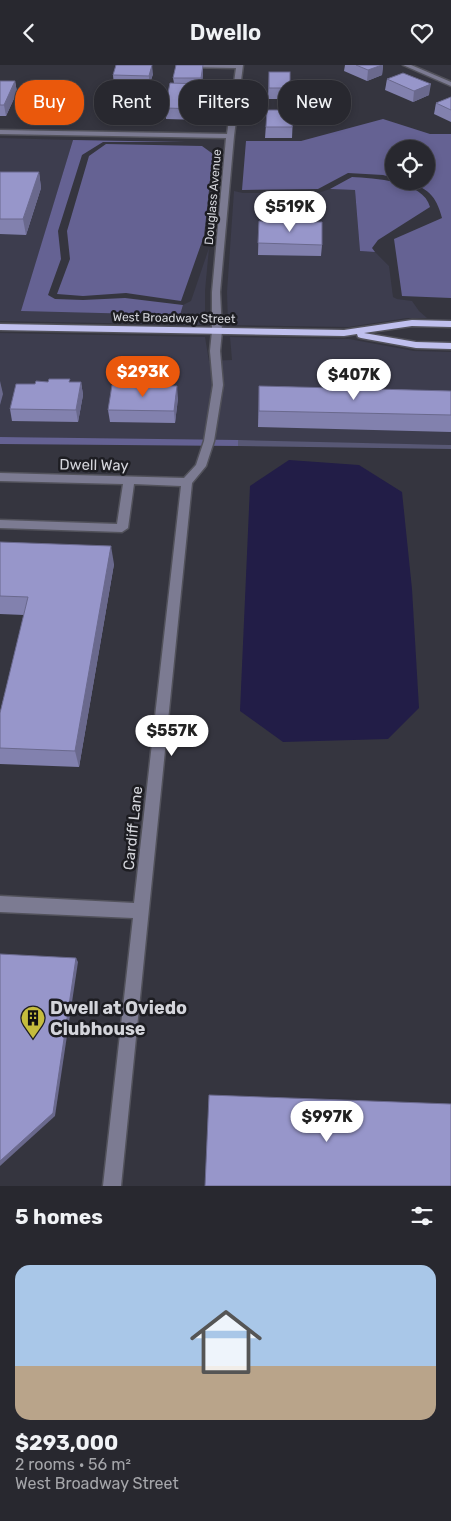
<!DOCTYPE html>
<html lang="en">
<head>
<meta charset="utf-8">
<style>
  body { margin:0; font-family:Rubik,sans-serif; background:#34343b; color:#f1f3f6; height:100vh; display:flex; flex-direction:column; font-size:19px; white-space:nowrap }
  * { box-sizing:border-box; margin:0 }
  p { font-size:16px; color:#a5a6aa }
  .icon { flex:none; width:28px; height:28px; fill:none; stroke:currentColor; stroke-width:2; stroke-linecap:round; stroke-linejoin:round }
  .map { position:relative; height:1121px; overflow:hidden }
  .side { display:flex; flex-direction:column; background:#28282f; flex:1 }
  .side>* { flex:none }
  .guide { position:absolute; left:15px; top:15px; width:421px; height:45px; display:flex; gap:10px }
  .controls { position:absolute; left:385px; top:75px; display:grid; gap:10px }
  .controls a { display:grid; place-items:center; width:50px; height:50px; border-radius:50%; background:#28282f; box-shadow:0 2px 8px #0003,0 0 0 1px #44444b; font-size:25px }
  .price { position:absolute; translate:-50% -42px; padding:0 11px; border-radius:18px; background:#fff; color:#222; font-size:16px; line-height:32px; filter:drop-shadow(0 1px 2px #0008) }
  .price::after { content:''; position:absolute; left:50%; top:30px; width:15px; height:11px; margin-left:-8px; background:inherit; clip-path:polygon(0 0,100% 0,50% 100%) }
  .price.selected { background:#ea580c; color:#fff }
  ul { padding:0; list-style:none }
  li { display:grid; align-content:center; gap:10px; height:265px; padding:0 15px }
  li span { display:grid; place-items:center; height:155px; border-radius:15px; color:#555 }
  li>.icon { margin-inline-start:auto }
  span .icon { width:90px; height:90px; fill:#fffc; stroke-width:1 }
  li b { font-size:21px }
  h2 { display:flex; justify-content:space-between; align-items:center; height:60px; padding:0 15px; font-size:21px }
  .chip { padding:0 18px; border-radius:20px; background:#28282f; box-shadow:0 2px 8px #0003,0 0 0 1px #44444b; font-size:18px; line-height:45px }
  .chip.selected { background:#ea580c; color:#fff }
  header { display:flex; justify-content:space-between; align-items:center; height:65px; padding:0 15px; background:#28282f; font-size:22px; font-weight:600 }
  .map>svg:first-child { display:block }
  .built { fill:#3d3d4e }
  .green { fill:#585875 }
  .forest { fill:#656293 }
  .water { fill:#221d47 }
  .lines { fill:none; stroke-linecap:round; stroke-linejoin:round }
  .minor-casing { stroke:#52525b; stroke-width:3 }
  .major-casing { stroke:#52525b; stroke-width:3 }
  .minor { fill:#7c7b92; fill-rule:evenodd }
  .major { fill:#c0c0ee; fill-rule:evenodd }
  .wall { fill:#8281ae }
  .shaded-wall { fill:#6a698d }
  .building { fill:#9796ca; stroke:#6a698d }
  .labels { text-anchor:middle; stroke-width:5; stroke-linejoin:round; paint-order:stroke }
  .far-street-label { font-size:12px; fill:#d4d5db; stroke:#1d1d22 }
  .street-label { font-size:15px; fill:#d4d5db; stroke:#1d1d22 }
  .near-poi-label { font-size:18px; font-weight:bold; fill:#d4d5db; stroke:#1d1d22; text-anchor:start }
</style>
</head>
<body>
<header><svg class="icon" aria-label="back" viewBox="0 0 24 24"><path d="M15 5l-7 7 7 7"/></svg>Dwello<svg class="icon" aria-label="heart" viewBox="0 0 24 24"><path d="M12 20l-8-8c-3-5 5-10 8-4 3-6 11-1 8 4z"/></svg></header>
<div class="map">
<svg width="451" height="1121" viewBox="0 0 451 1121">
  <rect width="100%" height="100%" fill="#35353f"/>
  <!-- built -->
  <g class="built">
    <path d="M0 73 73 75 22 245 180 250 183 240 191 236 209 183 205 226V260L0 256Z"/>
    <path d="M330 124 355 125 360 186 375 187 389 201 393 232 397 234 412 236 419 246 427 253H407L348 262 228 260 227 227 234 126 243 128H318Z"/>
    <path d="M0 268 205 272 209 296 232 295 230 272 349 274 414 286 451 287V380L0 372Z"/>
  </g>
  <!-- green -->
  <path class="green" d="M238 375 451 380V384L238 381Z"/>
  <!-- forest -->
  <g class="forest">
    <path d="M383 54 430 69H451V233L402 231 394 174 442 153C436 130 428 123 404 116H426V84H394V113L383 110 348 108 318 124 242 125 246 76H301Z"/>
    <path d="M73 75 186 77H103L82 90 58 166 61 194 48 230 55 234 83 235 125 233 183 240 180 250 21 246Z"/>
    <path d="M106 79 202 81 213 89 204 171 181 236 126 228 83 231 57 229 70 194 67 166 89 91Z"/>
    <path d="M352 112C373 113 424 116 430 142L378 175 372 183 375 187 360 186 355 125 330 124Z"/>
    <path d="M0 372 238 375V381L0 379Z"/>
  </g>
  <!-- water -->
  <path class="water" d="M289 395 359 400 402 427 412 524 419 643 388 674 283 677 240 646 250 421Z"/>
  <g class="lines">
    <defs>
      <g id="minor">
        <path d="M177 0H243L234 71 220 227 222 266 220 286 223 320 214 376 206 401 192 418 121 1121H103L133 853 0 847V831L134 838 181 421 134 419 128 463 122 467 0 463V455L117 459 123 419 0 416V408L184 413 196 400 204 376 213 320 210 286 212 266V227L226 73 0 69V65L227 69 236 3 180 2Z"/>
        <path d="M403 0H411L451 17V21Z"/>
      </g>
      <path id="major" d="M412 255 451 256V262L412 261 364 268 416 277 451 278V284L416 283 361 273 358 272 357 269 344 271 0 265V259L344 265Z"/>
    </defs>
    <!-- minor casing -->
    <use href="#minor" class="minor-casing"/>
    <!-- major casing -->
    <use href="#major" class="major-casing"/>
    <!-- minor -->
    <use href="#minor" class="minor"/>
    <!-- major -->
    <use href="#major" class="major"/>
  </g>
  <!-- wall -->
  <g class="wall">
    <path d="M203 0V8L202 19 203 29 200 55 166 54 165 43 174 18 173 13Z"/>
    <path d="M345 0H383L382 10 367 16 344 6Z"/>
    <path d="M269 7 290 23 289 34H268Z"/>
    <path d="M153 9 149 21 114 20 113 10Z"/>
    <path d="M387 14 429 30 413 37 385 25Z"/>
    <path d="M0 16H15L17 27 6 51H0Z"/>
    <path d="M292 23 317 41 316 52 293 51 292 73H265L267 45H291Z"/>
    <path d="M139 28 140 39 137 51 96 50 95 39Z"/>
    <path d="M451 32V57L434 49 436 38Z"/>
    <path d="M0 107H39L41 123 26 170 0 169Z"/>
    <path d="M259 156 322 180 321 191 258 190Z"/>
    <path d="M71 317H81L83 330 78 357 12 356 10 344 35 319Z"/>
    <path d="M143 320 178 333 175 358 110 357 108 345Z"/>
    <path d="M259 321 451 326V367L258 362Z"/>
    <path d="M0 477 114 499 79 702 0 699V648L24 550 0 549Z"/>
  </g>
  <!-- shaded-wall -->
  <g class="shaded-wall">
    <path d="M152 0 153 9 149 21V11Z"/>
    <path d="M203 0V8L201 24V13Z"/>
    <path d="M382 0H383L382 10 367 16 368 5Z"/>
    <path d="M15 16 17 27 6 51 4 40Z"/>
    <path d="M203 19V29L200 55 199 44Z"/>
    <path d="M431 19 429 30 413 37 414 26Z"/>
    <path d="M139 28 140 39 137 51V40Z"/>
    <path d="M39 107 41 123 26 170 23 154Z"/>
    <path d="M0 316 3 329 0 340Z"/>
    <path d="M81 317 83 330 78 357 76 345Z"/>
    <path d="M177 321 178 333 175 358 174 346Z"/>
    <path d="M111 481 114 499 79 702 75 686Z"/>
    <path d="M76 893 78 897 55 1051 0 1101V1096Z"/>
  </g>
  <!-- building -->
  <g class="building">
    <path d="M116 0H152L149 11 113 10Z"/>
    <path d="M176 0H203L201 13H173Z"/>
    <path d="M356 0H382L368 5Z"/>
    <rect x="269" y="7" width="21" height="16"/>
    <path d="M403 8 431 19 414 26 387 14Z"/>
    <path d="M0 16H15L4 40H0Z"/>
    <path d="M170 18 203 19 199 44 165 43Z"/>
    <path d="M292 23H316L317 41 292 40Z"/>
    <path d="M99 28H139L137 40 95 39Z"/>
    <path d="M451 32V45L436 38Z"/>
    <path d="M267 45H293L292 62H266Z"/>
    <path d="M0 107H39L23 154H0Z"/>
    <path d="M259 156 322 157V180L258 178Z"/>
    <path d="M49 314H70L69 317H81L76 345 10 344 16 319H35L36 316 48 317Z"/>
    <path d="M129 318H143V320L177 321 174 346 108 345 112 320H129Z"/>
    <path d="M259 321 451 326V350L259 346Z"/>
    <path d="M0 477 111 481 75 686 0 683V648L28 532 0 531Z"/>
    <path d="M0 889 76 893 53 1048 0 1096Z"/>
    <path d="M209 1030 451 1039V1121H205Z"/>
  </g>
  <!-- icons -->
  <defs>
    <symbol id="building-pin" viewBox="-11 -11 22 30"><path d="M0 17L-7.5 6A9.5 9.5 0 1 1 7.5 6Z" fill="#c5bc3d" stroke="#1d1d22"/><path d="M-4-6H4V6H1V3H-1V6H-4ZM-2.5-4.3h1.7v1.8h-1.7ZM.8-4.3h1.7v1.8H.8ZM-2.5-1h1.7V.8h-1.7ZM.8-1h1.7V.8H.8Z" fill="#111"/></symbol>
  </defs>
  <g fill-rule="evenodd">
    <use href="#building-pin" x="19" y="939" width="28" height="38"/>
  </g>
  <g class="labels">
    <!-- far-street labels -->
    <g class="far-street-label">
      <text transform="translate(213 132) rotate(-85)" y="4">Douglass Avenue</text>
      <text transform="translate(174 253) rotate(1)" y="4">West Broadway Street</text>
    </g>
    <!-- street labels -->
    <g class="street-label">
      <text transform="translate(94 400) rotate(1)" y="5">Dwell Way</text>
      <text transform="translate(133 763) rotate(-84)" y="5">Cardiff Lane</text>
    </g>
    <!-- near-poi labels -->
    <g class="near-poi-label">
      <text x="50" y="949">Dwell at Oviedo<tspan x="50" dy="21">Clubhouse</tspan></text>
    </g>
  </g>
</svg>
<div class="controls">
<a><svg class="icon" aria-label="locate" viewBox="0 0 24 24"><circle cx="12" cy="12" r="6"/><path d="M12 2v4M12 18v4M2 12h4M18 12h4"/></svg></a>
</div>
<b class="price" style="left:290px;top:168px">$519K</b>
<b class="price selected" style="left:143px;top:333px">$293K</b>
<b class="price" style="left:354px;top:336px">$407K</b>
<b class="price" style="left:172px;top:692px">$557K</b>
<b class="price" style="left:327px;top:1078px">$997K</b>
<div class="guide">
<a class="chip selected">Buy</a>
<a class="chip">Rent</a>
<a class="chip">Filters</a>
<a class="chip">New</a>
</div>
</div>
<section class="side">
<h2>5 homes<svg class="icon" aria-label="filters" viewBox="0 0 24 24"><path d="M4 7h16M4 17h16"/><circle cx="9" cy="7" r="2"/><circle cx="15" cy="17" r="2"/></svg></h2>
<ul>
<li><span style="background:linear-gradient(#a9c7e8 65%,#b9a48a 0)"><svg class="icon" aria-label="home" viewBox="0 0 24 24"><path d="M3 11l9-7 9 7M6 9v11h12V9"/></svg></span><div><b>$293,000</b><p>2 rooms · 56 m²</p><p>West Broadway Street</p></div></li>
</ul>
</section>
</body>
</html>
